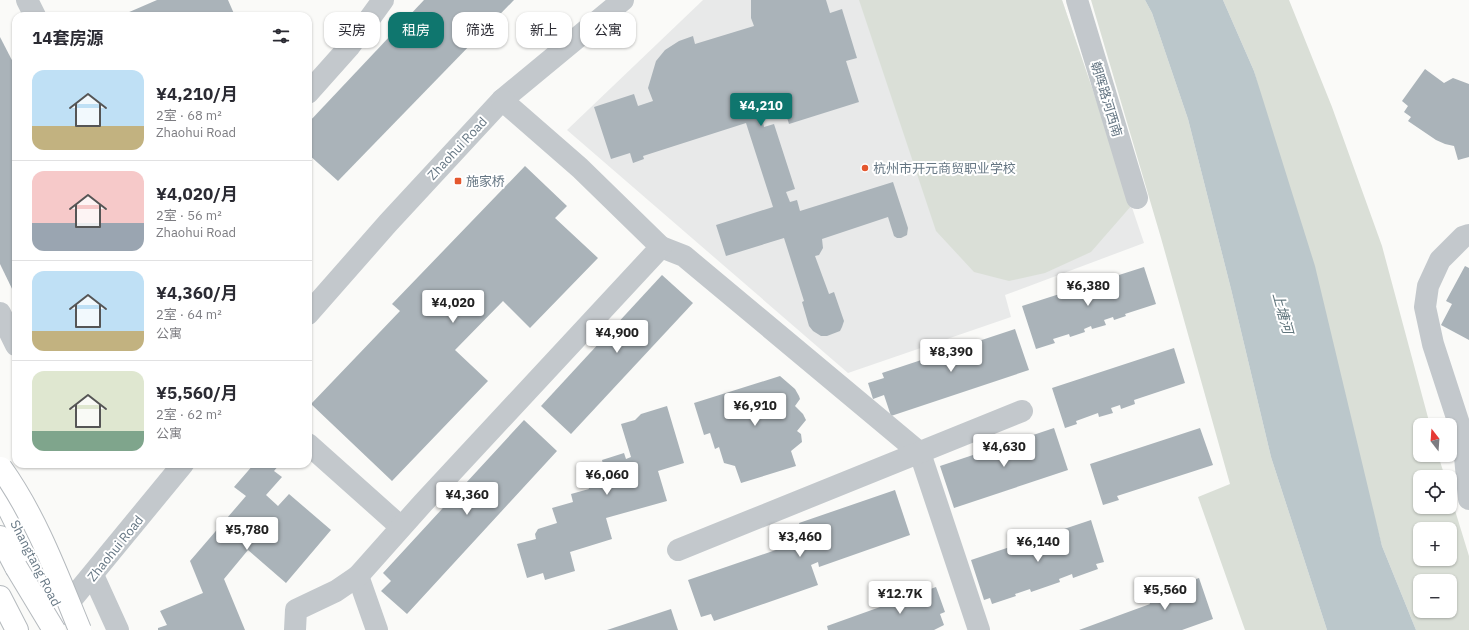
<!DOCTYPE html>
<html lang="zh">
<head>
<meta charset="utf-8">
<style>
  body { margin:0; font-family:"IBM Plex Sans","Noto Sans SC",sans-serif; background:#f7f7f7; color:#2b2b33; height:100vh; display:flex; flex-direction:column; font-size:15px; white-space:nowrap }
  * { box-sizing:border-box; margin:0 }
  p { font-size:13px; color:#7c7c81 }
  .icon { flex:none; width:22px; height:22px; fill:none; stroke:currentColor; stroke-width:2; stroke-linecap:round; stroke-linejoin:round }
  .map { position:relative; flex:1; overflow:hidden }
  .details { position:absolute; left:12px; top:12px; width:300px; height:456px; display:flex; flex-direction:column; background:#fff; border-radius:12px; box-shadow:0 1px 3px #0004 }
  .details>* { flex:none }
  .hud { position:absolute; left:324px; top:12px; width:380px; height:36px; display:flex; gap:8px }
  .needle { width:26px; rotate:343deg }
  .tools { position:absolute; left:1413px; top:418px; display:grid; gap:8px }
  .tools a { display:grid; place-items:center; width:44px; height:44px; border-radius:8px; background:#fff; box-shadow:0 1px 3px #0004; font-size:20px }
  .price { position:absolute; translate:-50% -34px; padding:0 9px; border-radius:4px; background:#fff; color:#222; font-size:13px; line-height:26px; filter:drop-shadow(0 1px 2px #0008) }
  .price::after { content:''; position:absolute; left:50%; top:24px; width:12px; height:9px; margin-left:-6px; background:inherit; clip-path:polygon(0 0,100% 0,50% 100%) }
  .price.on { background:#0f766e; color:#fff }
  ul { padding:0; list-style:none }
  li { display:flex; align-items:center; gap:12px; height:100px; padding:0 20px }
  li+li { border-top:1px solid #e1e1e2 }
  li span { display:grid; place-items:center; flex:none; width:112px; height:80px; border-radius:12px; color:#555 }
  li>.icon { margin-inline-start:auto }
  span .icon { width:48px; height:48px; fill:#fffc; stroke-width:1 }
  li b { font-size:17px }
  h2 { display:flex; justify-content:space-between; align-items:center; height:48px; padding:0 20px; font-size:17px }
  .tag { padding:0 14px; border-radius:12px; background:#fff; box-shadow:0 1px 3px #0004; font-size:14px; line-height:36px }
  .tag.on { background:#0f766e; color:#fff }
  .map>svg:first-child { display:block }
  .built { fill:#e8e9e9 }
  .green { fill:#dadfd7; fill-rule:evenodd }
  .water { fill:#bbc7cb }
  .building { fill:#aab3b9 }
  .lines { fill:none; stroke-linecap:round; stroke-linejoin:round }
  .major-casing { stroke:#b5babe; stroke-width:24 }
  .highway-casing { stroke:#b4b9bd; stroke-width:24 }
  .minor { stroke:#c3c8cc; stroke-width:22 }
  .major { stroke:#fff; stroke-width:22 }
  .highway { stroke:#fff; stroke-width:22 }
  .highway-bridge-casing { stroke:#b4b9bd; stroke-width:24; stroke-linecap:butt }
  .highway-bridge { stroke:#fff; stroke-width:22 }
  .poi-dot { fill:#e4572e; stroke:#fff; stroke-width:1.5 }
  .labels { text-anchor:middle; stroke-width:4; stroke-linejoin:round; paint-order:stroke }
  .street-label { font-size:13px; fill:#657683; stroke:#fff }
  .poi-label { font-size:13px; fill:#657683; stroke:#fff; text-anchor:start }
  .water-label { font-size:14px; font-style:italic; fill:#60757c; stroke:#fff }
</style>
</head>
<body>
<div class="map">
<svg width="1469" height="630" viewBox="0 0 1469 630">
  <rect width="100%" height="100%" fill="#fafaf8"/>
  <!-- built -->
  <path class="built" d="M703 0H1062L1144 243 1005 295 1011 317 848 373 567 130Z"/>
  <!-- green -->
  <g class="green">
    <path d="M859 0H1062L1132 205 1091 252 1045 273 1009 281 974 272 936 231Z"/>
    <path d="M1091 0H1145L1152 13 1188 119 1231 289 1271 457 1327 630H1245L1198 497 1230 484 1161 238Z"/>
    <path d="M1223 0H1289L1332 107 1382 246 1430 425H1420V455H1438L1445 477H1420V507H1450V494L1469 556V630H1416L1382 546 1254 71ZM1420 529H1450V559H1420ZM1420 581H1450V611H1420Z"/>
  </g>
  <!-- water -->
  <path class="water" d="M1145 0H1223L1254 71 1315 266 1382 546 1416 630H1327L1271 457 1231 289 1188 119 1152 13Z"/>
  <!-- building -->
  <g class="building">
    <path d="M157 0H228L235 16H120Z"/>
    <path d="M424 0H514L338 181 308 154V123Z"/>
    <path d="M751 0H826L830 13 842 9 857 58 846 61 859 102 789 124 785 111 762 118 764 127 774 124 795 189 786 192 790 202 797 200 800 211 893 182 908 228 907 235 901 238H897L894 236 888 217 822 239 823 248 819 255 815 256 829 294 834 292 844 321 842 327 840 331 827 336H821L813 331 809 326 802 302 804 301 784 238 726 256 716 225 773 207 746 123 643 156 644 159 633 163 630 153 611 159 594 107 634 94 638 106 653 101 648 88 656 61 665 50 679 41 693 36 695 44 754 26 751 18Z"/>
    <path d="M0 37 16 68V297L0 264Z"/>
    <path d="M1425 69 1444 83 1453 78 1469 84V157L1458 160 1454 146 1445 144 1436 140 1408 121 1411 117 1404 112 1408 106 1402 101Z"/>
    <path d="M525 166 567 206 555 218 598 258 530 328 503 301 455 350 488 381 392 481 311 404 400 311 392 304Z"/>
    <path d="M1465 266 1469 268V340L1441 325 1452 304 1446 301Z"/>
    <path d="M1144 267 1156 304 1125 314 1126 316 1114 320 1113 317 1104 320 1106 325 1092 329 1091 326 1084 329 1085 332 1070 337 1069 334 1053 339 1055 343 1036 349 1022 306Z"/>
    <path d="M662 275 693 303 571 434 541 406Z"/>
    <path d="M1015 329 1029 370 891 416 884 395 873 399 868 383 884 378 882 373Z"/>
    <path d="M1174 348 1185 383 1134 400 1135 404 1121 409 1120 405 1111 408 1113 413 1099 417 1098 413 1076 421 1077 424 1065 428 1052 388Z"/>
    <path d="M780 376 795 389 799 396 800 399 795 406 803 414 806 420 797 431 801 434 802 442 791 451 796 466 741 483 735 466 724 463 719 447 715 449 710 433 704 435 694 403Z"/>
    <path d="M667 406 684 463 658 471 667 501 606 518 612 539 570 552 575 571 545 580 543 573 527 578 517 544 536 539 535 534 538 529 557 523 552 508 573 502 571 494 589 489 583 470 603 464 602 460 624 453 626 459 631 457 621 424 635 420 641 414Z"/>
    <path d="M524 420 557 451 407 614 381 591 391 581 383 573Z"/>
    <path d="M1054 428 1068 470 954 508 940 466Z"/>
    <path d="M1200 428 1213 465 1117 496 1119 500 1103 505 1090 464Z"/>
    <path d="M254 464H280L274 471 282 477 266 495 278 506 289 494 331 530 286 583 248 550 224 579 245 630H158V628L167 625 160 611 203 593 190 561 246 496 234 487Z"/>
    <path d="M895 490 910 535 819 567 818 562 811 565 818 585 714 621 711 614 701 617 688 580 805 540 799 523Z"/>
    <path d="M1091 520 1104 562 1096 564 1098 569 1073 578 1072 574 1059 579 1060 582 1031 592 1030 589 1015 594 1016 596 992 604 990 598 984 600 971 560Z"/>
    <path d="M1199 578 1213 619 1182 630H1079L1150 604 1147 596Z"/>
    <path d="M936 587 945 612 940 614 944 625 934 630H828L827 626Z"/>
    <path d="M671 609 678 630H607Z"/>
  </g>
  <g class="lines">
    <defs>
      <path id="major" d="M0 491 61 613"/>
      <g id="highway">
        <path d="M0 537 16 567"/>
        <path d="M0 597 17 630"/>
      </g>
    </defs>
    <!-- major casing -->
    <use href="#major" class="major-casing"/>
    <!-- highway casing -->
    <use href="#highway" class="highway-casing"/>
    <!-- minor -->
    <g class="minor">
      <path d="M27 0 35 16"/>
      <path d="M1077 0 1137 198"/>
      <path d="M308 93 349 47 383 0"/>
      <path d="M1469 235 1463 237 1440 260 1428 286 1425 307 1433 344 1463 436 1469 499"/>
      <path d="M661 247 684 256 920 453 979 630"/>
      <path d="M0 313 16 345"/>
      <path d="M308 314 388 223 502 100 623 0"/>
      <path d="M308 444 401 527"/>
      <path d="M678 550 1022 411"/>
      <path d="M93 575 118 630"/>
      <path d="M358 576 377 630"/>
      <path d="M58 616 183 464"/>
      <path d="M295 630 296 610 336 591 358 576 423 503 661 247 580 168 502 100"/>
    </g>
    <!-- major -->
    <use href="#major" class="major"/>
    <!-- highway -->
    <use href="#highway" class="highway"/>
    <defs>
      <g id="highway-bridge">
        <path d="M1 468C36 517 57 574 80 630"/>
        <path d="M16 567 54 630"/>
      </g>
    </defs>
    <!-- highway-bridge casing -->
    <use href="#highway-bridge" class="highway-bridge-casing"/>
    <!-- highway-bridge -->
    <use href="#highway-bridge" class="highway-bridge"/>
  </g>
  <!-- markers -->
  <g class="poi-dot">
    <circle cx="865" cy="168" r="4"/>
    <rect x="454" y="177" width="8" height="8" rx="2"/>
  </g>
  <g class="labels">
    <!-- street labels -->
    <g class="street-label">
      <text transform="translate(1107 99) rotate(73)" y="5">朝晖路河西南</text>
      <text transform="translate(457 148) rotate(-47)" y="5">Zhaohui Road</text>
      <text transform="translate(115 548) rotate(-51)" y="5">Zhaohui Road</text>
      <text transform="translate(36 563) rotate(63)" y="5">Shangtang Road</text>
    </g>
    <!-- poi labels -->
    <g class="poi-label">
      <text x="873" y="173">杭州市开元商贸职业学校</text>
      <text x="466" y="186">施家桥</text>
    </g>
    <!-- water labels -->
    <g class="water-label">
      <text transform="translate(1283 313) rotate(75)" y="5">上塘河</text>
    </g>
  </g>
</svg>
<div class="tools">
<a><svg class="needle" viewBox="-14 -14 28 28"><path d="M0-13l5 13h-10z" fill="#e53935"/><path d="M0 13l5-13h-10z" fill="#7c7c81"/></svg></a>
<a><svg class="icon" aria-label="locate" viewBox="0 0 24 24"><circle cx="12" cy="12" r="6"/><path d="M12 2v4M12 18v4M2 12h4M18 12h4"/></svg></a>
<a>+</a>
<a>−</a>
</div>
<b class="price on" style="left:761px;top:127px">¥4,210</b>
<b class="price" style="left:1088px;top:307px">¥6,380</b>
<b class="price" style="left:453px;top:324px">¥4,020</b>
<b class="price" style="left:617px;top:354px">¥4,900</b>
<b class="price" style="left:951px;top:373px">¥8,390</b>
<b class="price" style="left:755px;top:427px">¥6,910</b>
<b class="price" style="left:1004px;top:468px">¥4,630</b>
<b class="price" style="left:607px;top:496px">¥6,060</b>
<b class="price" style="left:467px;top:516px">¥4,360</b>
<b class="price" style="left:247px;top:551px">¥5,780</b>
<b class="price" style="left:800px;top:558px">¥3,460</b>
<b class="price" style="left:1038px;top:563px">¥6,140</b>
<b class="price" style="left:1165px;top:611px">¥5,560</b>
<b class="price" style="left:900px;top:615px">¥12.7K</b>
<div class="hud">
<a class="tag">买房</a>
<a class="tag on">租房</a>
<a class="tag">筛选</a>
<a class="tag">新上</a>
<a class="tag">公寓</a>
</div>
<section class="details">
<h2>14套房源<svg class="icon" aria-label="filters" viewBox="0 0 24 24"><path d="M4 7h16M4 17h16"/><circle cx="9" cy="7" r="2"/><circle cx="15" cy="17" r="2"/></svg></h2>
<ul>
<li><span style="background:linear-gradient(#bfe0f5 70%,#c2b280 0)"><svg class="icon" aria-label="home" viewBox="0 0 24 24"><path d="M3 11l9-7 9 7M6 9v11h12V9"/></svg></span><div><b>¥4,210/月</b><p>2室 · 68 m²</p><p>Zhaohui Road</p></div></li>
<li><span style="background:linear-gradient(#f6c9c9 65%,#9aa5b1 0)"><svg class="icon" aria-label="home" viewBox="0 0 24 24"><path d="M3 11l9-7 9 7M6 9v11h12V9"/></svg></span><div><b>¥4,020/月</b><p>2室 · 56 m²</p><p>Zhaohui Road</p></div></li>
<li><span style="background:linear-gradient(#bfe0f5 75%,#c2b280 0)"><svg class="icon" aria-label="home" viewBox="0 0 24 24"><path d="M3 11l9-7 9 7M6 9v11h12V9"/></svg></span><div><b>¥4,360/月</b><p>2室 · 64 m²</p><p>公寓</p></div></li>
<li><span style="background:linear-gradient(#dfe7d0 75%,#7fa58c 0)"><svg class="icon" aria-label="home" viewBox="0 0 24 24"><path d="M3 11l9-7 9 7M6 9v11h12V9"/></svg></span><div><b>¥5,560/月</b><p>2室 · 62 m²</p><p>公寓</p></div></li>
</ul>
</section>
</div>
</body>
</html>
